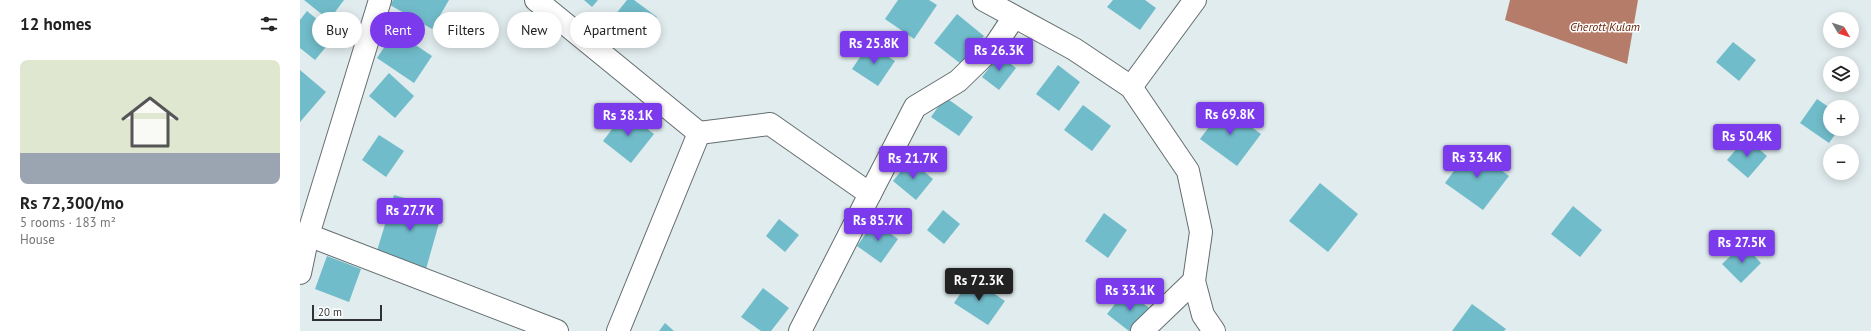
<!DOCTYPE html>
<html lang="en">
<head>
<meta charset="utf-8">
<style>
  body { margin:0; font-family:"PT Sans",sans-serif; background:#f6f6f6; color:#222; height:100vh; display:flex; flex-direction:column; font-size:15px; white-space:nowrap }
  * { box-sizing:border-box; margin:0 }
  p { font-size:13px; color:#767676 }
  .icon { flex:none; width:22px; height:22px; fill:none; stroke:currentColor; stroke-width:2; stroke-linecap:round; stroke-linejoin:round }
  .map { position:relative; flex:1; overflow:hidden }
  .panel { display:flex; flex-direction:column; background:#fff; width:300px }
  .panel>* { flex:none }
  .guide { position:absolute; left:12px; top:12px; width:380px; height:36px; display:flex; gap:8px }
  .needle { width:26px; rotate:129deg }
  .buttons { position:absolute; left:1523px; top:12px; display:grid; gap:8px }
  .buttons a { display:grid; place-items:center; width:36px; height:36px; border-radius:50%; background:#fff; box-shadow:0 2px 10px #0003; font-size:20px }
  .scale { position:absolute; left:12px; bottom:10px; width:70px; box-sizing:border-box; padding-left:4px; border:2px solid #2e3233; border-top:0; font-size:11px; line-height:14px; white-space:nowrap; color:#2e3233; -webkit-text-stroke:3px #fff; paint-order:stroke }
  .price { position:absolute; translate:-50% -34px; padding:0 9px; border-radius:4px; background:#7c3aed; color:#fff; font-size:13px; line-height:26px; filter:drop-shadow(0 1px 2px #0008) }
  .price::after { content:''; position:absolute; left:50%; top:24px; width:12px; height:9px; margin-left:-6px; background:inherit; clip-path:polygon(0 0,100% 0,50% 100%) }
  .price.current { background:#222; color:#fff }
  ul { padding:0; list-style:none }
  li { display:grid; align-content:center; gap:8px; height:212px; padding:0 20px }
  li+li { border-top:1px solid #e0e0e0 }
  li span { display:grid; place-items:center; height:124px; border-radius:8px; color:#555 }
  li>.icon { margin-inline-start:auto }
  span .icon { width:72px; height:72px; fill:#fffc; stroke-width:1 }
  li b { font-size:17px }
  h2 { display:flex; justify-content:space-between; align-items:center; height:48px; padding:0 20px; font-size:17px }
  .tag { padding:0 14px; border-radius:18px; background:#fff; box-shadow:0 2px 10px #0003; font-size:14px; line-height:36px }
  .tag.current { background:#7c3aed; color:#fff }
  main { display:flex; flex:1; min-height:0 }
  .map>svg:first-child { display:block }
  .water { fill:#b67c6a }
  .building { fill:#71bcca }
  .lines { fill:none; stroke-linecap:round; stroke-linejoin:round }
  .minor-casing { stroke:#646d6f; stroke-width:24 }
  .secondary-casing { stroke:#646d6f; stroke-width:24 }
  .minor { stroke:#fff; stroke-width:22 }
  .secondary { stroke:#fff; stroke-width:22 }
  .labels { text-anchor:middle; stroke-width:3; stroke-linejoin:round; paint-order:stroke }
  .water-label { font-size:12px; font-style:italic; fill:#651f04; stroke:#fff }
</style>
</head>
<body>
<main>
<section class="panel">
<h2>12 homes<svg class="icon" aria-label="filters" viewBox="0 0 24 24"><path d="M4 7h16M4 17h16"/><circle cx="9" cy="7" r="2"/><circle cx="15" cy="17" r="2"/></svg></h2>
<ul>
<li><span style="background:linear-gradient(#dfe7d0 75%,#9aa5b1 0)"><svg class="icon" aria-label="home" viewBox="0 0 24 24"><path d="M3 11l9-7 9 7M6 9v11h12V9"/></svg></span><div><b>Rs 72,300/mo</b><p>5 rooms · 183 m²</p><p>House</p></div></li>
</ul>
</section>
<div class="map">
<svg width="1571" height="331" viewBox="0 0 1571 331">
  <rect width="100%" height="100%" fill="#e1ecee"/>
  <!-- water -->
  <path class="water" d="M1210 0H1338L1327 64 1205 20Z"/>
  <!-- building -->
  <g class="building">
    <path d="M4 0H44L29 20Z"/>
    <path d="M93 0H149L132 29 90 5Z"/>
    <path d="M284 0H298L292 7Z"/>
    <path d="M327 0H334L357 17 339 41 311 20Z"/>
    <path d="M598 0H629L637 5 614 39 585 19Z"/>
    <path d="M813 0H845L856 8 840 30 807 7Z"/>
    <path d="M7 11 36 35 15 60 0 48V20Z"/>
    <path d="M657 14 684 36 661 64 634 43Z"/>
    <path d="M95 31 132 56 114 83 77 58Z"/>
    <path d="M1433 42 1456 60 1439 81 1416 62Z"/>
    <path d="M569 44 595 61 578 86 552 69Z"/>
    <path d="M699 55 716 68 699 90 682 77Z"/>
    <path d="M758 65 780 82 759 111 736 94Z"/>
    <path d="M0 70 26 92 0 122Z"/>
    <path d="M89 73 114 96 95 118 69 96Z"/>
    <path d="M645 97 673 117 659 136 631 117Z"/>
    <path d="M1517 99 1530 108V129H1539L1529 143 1500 123Z"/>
    <path d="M783 105 811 126 792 151 764 130Z"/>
    <path d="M924 107 961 134 937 166 900 139Z"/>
    <path d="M325 112 354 134 331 163 303 141Z"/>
    <path d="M79 135 104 151 86 177 62 160Z"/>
    <path d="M1446 138 1467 156 1448 178 1427 160Z"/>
    <path d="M1171 148 1209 176 1183 210 1145 183Z"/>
    <path d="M610 160 633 179 616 200 593 181Z"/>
    <path d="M1020 183 1058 214 1028 252 989 221Z"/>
    <path d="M94 195 143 209 126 269 76 254Z"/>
    <path d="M1273 206 1302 230 1280 257 1251 234Z"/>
    <path d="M643 210 660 224 644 244 627 230Z"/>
    <path d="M804 213 827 230 808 258 785 241Z"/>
    <path d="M479 219 499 235 485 252 466 236Z"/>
    <path d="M574 222 598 239 581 263 557 246Z"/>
    <path d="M1443 244 1461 263 1441 283 1422 264Z"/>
    <path d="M27 256 61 269 49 302 15 289Z"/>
    <path d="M671 278 705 301 688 325 654 303Z"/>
    <path d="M463 288 489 308 471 331H461L441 317Z"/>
    <path d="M826 290 853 311 837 331H829L807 314Z"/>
    <path d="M1172 304 1206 329 1204 331H1152Z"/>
    <path d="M365 323 374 331H359Z"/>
  </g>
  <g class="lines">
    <defs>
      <g id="minor">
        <path d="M236 0 399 133 318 331"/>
        <path d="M831 87 895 0"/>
        <path d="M399 133 470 124 570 194 500 331"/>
        <path d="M570 194 615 107 658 81 696 44 714 17"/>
        <path d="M8 235 257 331"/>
        <path d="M0 273 8 235 80 0"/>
        <path d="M842 331 894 281"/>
      </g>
      <path id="secondary" d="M684 0 774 49 831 87 888 171 901 232 894 281 903 315 914 331"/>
    </defs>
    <!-- minor casing -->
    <use href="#minor" class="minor-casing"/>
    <!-- secondary casing -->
    <use href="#secondary" class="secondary-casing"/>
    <!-- minor -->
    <use href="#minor" class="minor"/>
    <!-- secondary -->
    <use href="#secondary" class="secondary"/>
  </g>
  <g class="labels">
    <!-- water labels -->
    <g class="water-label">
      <text x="1305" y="31">Cherott Kulam</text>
    </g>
  </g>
</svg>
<div class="buttons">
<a><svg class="needle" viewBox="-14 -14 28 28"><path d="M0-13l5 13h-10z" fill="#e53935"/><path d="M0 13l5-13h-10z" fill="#767676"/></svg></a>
<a><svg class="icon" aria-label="layers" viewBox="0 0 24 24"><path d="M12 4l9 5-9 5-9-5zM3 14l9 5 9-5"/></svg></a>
<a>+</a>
<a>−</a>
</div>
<div class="scale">20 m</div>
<b class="price" style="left:574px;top:65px">Rs 25.8K</b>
<b class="price" style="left:699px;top:72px">Rs 26.3K</b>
<b class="price" style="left:930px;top:136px">Rs 69.8K</b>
<b class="price" style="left:328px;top:137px">Rs 38.1K</b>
<b class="price" style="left:1447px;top:158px">Rs 50.4K</b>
<b class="price" style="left:1177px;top:179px">Rs 33.4K</b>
<b class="price" style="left:613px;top:180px">Rs 21.7K</b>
<b class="price" style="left:110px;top:232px">Rs 27.7K</b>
<b class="price" style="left:578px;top:242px">Rs 85.7K</b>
<b class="price" style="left:1442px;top:264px">Rs 27.5K</b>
<b class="price current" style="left:679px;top:302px">Rs 72.3K</b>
<b class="price" style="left:830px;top:312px">Rs 33.1K</b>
<div class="guide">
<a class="tag">Buy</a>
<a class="tag current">Rent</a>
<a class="tag">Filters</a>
<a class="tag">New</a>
<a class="tag">Apartment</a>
</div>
</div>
</main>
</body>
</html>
